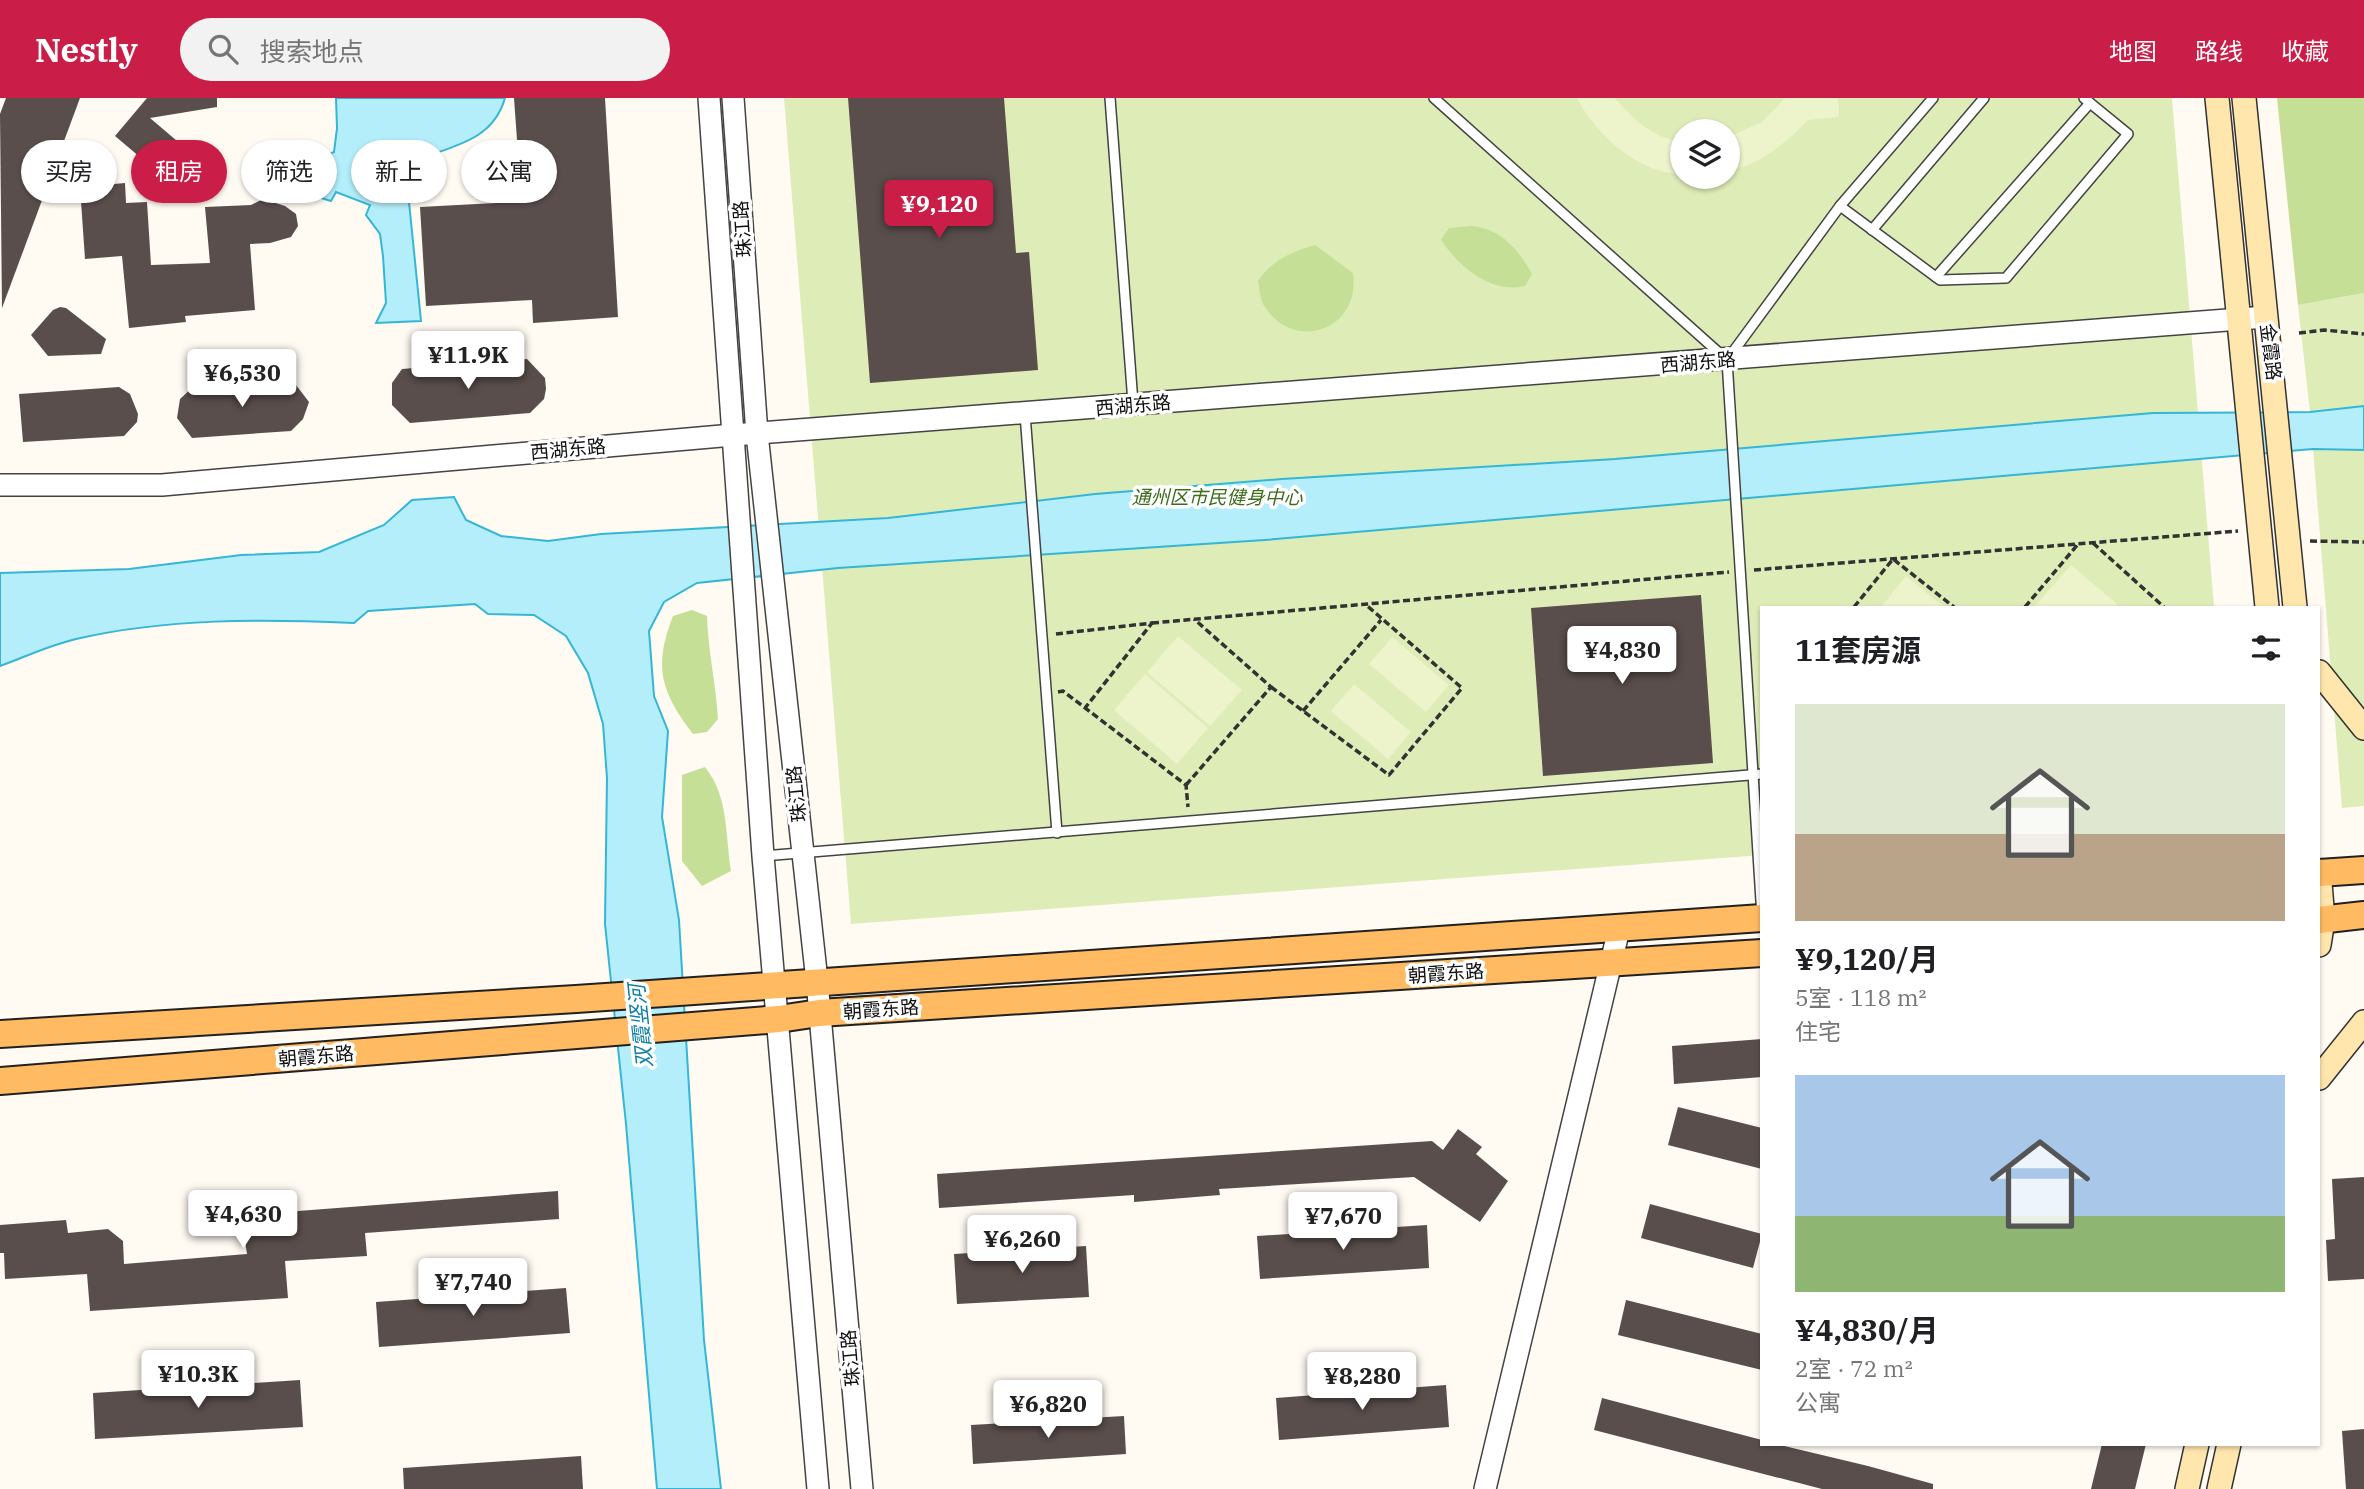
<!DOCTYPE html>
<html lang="zh">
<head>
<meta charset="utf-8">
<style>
  body { margin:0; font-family:"IBM Plex Serif","Noto Sans SC",serif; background:#f2f2f2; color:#202124; height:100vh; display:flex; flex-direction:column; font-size:26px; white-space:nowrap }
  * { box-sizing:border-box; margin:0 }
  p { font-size:23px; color:#757577 }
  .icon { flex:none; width:38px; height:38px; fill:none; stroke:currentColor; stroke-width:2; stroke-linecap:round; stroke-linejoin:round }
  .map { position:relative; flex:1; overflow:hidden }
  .drawer { position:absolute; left:1760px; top:508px; width:560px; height:840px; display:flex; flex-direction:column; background:#fff; border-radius:0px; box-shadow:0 2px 5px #0004 }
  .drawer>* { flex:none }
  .guide { position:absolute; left:21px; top:42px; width:665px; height:63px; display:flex; gap:14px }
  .tools { position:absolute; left:1670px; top:21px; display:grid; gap:14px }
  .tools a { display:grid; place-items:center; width:70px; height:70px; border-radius:50%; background:#fff; box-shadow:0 2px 5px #0004; font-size:35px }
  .price { position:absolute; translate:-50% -60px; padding:0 16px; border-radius:7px; background:#fff; color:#222; font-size:23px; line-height:46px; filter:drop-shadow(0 2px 4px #0008) }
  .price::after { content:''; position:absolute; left:50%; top:42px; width:21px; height:16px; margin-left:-10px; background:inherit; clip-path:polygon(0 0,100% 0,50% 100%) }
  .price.on { background:#ca1d47; color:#fff }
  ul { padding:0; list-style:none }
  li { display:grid; align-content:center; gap:14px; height:371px; padding:0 35px }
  li span { display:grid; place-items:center; height:217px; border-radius:0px; color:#555 }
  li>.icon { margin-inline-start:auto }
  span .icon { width:126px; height:126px; fill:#fffc; stroke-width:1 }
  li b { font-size:30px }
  h2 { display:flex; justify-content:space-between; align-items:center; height:84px; padding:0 35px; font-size:30px }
  .chip { padding:0 24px; border-radius:32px; background:#fff; box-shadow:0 2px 5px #0004; font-size:24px; line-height:63px }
  .chip.on { background:#ca1d47; color:#fff }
  header { display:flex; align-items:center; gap:42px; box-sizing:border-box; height:98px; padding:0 35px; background:#ca1d47; color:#fff }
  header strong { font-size:33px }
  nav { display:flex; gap:38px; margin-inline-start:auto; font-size:24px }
  .search { width:490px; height:63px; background:#f2f2f2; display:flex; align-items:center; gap:18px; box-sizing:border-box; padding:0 24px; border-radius:38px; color:#757577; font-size:26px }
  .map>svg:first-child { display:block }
  .green { fill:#deedb8; fill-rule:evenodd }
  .forest { fill:#c5df96 }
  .pitch { fill:#edf3cb }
  .water { fill:#b3eefa; stroke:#35b6d6; stroke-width:2 }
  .building { fill:#594e4b }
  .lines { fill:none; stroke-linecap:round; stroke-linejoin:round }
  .service-casing { stroke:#434343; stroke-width:12 }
  .tertiary-casing { stroke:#434343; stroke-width:24 }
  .secondary-casing { stroke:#323232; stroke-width:26 }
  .primary-casing { stroke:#212121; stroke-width:30 }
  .path { stroke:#323232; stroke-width:3.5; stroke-dasharray:7 3.5; stroke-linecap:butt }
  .service { stroke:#fff; stroke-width:9 }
  .tertiary { stroke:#fff; stroke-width:21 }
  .secondary { stroke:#ffe6ad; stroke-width:23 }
  .primary { stroke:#ffba62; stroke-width:26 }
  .labels { text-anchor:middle; stroke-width:7; stroke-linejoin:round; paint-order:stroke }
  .street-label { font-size:19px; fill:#101010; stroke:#fff }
  .park-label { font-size:19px; font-style:italic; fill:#3c6d1a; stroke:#fff }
  .water-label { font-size:21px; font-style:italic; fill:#0f80a3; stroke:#fff }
</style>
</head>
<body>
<header>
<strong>Nestly</strong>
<div class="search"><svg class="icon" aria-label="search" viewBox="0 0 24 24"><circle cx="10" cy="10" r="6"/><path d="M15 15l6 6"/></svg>搜索地点</div>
<nav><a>地图</a><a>路线</a><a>收藏</a></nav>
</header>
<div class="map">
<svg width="2364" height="1391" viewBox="0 0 2364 1391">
  <rect width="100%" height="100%" fill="#fffaf2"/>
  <!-- green -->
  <g class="green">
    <path d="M784 0H2172L2214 509H1762V757L851 826ZM1682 33H1727V79H1682Z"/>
    <path d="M2364 195V308L2310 314 2298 207Z"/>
    <path d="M2313 351 2364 352V708L2342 710Z"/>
  </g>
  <!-- forest -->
  <g class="forest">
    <path d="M2277 0H2364V195L2298 207Z"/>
    <path d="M1471 128C1500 130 1519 152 1532 176L1525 188C1491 196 1459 169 1441 142L1449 130Z"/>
    <path d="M1315 147 1353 175C1361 232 1295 255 1265 209 1260 203 1260 191 1258 183 1272 162 1291 154 1315 147Z"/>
    <path d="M692 512 707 518C708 553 716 586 718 621L707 634 693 636C661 594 653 569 673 518Z"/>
    <path d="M705 669C729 699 725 736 731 773L702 788 682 763V677Z"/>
  </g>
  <!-- pitch -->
  <g class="pitch">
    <path d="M1577 0H1615C1636 24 1650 38 1682 44V76C1639 76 1595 36 1577 0Z"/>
    <path d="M1785 0H1838L1839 19 1808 22C1787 44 1759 68 1727 73V40L1762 24Z"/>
    <path d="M2071 467 2117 506 2114 509H2034Z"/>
    <path d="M1906 478 1944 509H1881Z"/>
    <path d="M1178 538 1242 592 1210 628 1147 574Z"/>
    <path d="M1392 539 1449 587 1426 614 1369 566Z"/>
    <path d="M1145 576 1208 630 1177 666 1114 612Z"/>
    <path d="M1354 586 1411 634 1388 661 1331 613Z"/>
  </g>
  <!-- water -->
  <g class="water">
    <path d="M336 0H505C492 46 447 48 410 65L409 104 421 223 376 225 386 205 383 158 380 136 366 117 370 107 336 94 331 103 299 93 310 65 334 54 337 30Z"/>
    <path d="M2364 308V352L2313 351 1265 442 838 470 697 485 664 504 649 533 654 598 668 633 662 719 679 822 704 1242 721 1391H657L626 1026 605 826 607 680 603 626 588 575 566 538 534 517 488 516 475 506 368 513 354 525C262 521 167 520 76 541 50 547 25 559 0 568V475L129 471 241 457 319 454 384 427 412 402 454 399 466 422 501 438 548 443 601 436 888 420 1095 396 1282 381 1615 361 2153 315 2310 314Z"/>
  </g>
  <!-- building -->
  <g class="building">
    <path d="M6 0H80L2 210 0 16Z"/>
    <path d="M147 0H217V9L150 20 197 60 173 87 115 38Z"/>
    <path d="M514 0H605L618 219 533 225 532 202 426 208 420 109 532 103 529 70H519Z"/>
    <path d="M848 0H1004L1016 155 1029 154 1038 272 870 285Z"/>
    <path d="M125 85 126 105 147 104 151 167 210 165 205 109 251 107 263 101 285 108 296 116 298 128 291 139 270 145 250 146 255 212 185 218 186 224 129 230 122 158 85 161 80 89Z"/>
    <path d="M60 209 66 210 106 241 101 256 48 258 31 237 53 212Z"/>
    <path d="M527 261 545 280 546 291 544 301 530 315 410 325 392 307V285L402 271Z"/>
    <path d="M286 283 296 287 309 304 303 321 291 333 192 340 177 320 180 301 193 289Z"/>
    <path d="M119 289 130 296 138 316 137 324 124 338 23 344 19 296Z"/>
    <path d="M1701 497 1713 665 1543 678 1531 510Z"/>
    <path d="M1762 941V979L1674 986 1672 948Z"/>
    <path d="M1678 1009 1762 1030V1071L1668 1047Z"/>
    <path d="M1458 1031 1482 1049 1476 1056 1508 1083 1480 1124 1414 1079 1219 1091 1220 1097 1134 1104V1097L939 1110 937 1076 1432 1043 1443 1052Z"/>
    <path d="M2364 1079V1181L2328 1183 2326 1142 2335 1141 2332 1081Z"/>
    <path d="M558 1093 559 1121 365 1135 367 1158 285 1163 288 1200 90 1213 87 1176 5 1181 4 1155H0V1127L66 1122 68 1135 108 1131 123 1143 124 1166 247 1156 244 1136 259 1116Z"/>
    <path d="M1650 1106 1762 1136 1753 1170 1641 1140Z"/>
    <path d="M1427 1127 1429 1170 1260 1181 1257 1138Z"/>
    <path d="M1086 1148 1089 1199 957 1206 954 1156Z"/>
    <path d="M566 1190 570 1235 379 1249 376 1204Z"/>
    <path d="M1626 1202 1762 1236V1272L1618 1237Z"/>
    <path d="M300 1282 303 1329 95 1341 93 1295Z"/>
    <path d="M1446 1287 1449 1329 1279 1342 1276 1300Z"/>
    <path d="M1602 1300 1762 1342V1346H1776L1868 1368 1933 1386V1391H1822L1594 1332Z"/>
    <path d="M1124 1318 1126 1356 973 1366 971 1327Z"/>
    <path d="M2364 1331V1391H2346L2342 1333Z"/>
    <path d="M2102 1346H2146L2135 1391H2091Z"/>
    <path d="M581 1358 583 1391H404L403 1370Z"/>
  </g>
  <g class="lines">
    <defs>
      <g id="service">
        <path d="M1110 0 1133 305"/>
        <path d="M1434 0 1727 262 1840 108 1933 0"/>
        <path d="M1840 108 1940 182 2006 180 2128 36 2084 0"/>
        <path d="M1872 132 1984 0"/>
        <path d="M1936 179 2090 5"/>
        <path d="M1727 262 1762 819"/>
        <path d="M1025 316 1057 735"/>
        <path d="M763 758 1762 676"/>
      </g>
      <g id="tertiary">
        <path d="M709 0 763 758 818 1391"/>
        <path d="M733 0 757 336 817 883 862 1391"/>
        <path d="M0 387H162L733 337 2266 219"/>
        <path d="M1485 1391 1619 831"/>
      </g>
      <g id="secondary">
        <path d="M2217 0 2267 509"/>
        <path d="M2244 0 2295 509"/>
        <path d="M2319 574 2364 630"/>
        <path d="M2319 773 2323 822 2319 847"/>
        <path d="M2319 980 2364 924"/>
        <path d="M2187 1391 2197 1346"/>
        <path d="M2219 1391 2229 1346"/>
      </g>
      <g id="primary">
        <path d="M2319 775 2364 772"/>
        <path d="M2319 822 2364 817"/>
        <path d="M0 936 576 901 1762 820"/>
        <path d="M0 983 779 921 819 915 1762 855"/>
      </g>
    </defs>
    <!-- service casing -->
    <use href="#service" class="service-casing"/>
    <!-- tertiary casing -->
    <use href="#tertiary" class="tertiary-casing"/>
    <!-- secondary casing -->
    <use href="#secondary" class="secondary-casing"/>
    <!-- primary casing -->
    <use href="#primary" class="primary-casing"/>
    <!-- path -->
    <g class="path">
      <path d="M2299 235 2324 232 2364 236"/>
      <path d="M2310 443 2364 444"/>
      <path d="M2093 445 2164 509"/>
      <path d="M1754 472 2238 433"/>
      <path d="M1854 509 1893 461 1954 509"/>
      <path d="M2025 509 2079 445"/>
      <path d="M1152 525 1729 474"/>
      <path d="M1056 536 1152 525 1085 610"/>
      <path d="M1271 589 1389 677 1462 590 1365 506"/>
      <path d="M1058 594 1063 593 1186 687 1188 709"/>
      <path d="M1303 613 1381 522"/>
      <path d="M1186 687 1271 589 1194 521"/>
    </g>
    <!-- service -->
    <use href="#service" class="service"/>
    <!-- tertiary -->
    <use href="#tertiary" class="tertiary"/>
    <!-- secondary -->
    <use href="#secondary" class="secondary"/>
    <!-- primary -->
    <use href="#primary" class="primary"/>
  </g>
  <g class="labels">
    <!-- street labels -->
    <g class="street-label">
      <text transform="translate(742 131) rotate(-94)" y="7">珠江路</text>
      <text transform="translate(2271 254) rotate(83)" y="7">金霞路</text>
      <text transform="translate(1698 264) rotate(-5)" y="7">西湖东路</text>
      <text transform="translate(1133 307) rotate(-5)" y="7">西湖东路</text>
      <text transform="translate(568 351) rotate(-5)" y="7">西湖东路</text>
      <text transform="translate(796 696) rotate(-96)" y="7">珠江路</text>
      <text transform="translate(1446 875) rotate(-4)" y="7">朝霞东路</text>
      <text transform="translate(881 911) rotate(-4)" y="7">朝霞东路</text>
      <text transform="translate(316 958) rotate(-5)" y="7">朝霞东路</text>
      <text transform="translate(850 1260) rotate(-95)" y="7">珠江路</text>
    </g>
    <!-- park labels -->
    <g class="park-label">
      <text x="1217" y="406">通州区市民健身中心</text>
    </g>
    <!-- water labels -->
    <g class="water-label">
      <text transform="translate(641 928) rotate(-96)" y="7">双霞竖河</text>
    </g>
  </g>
</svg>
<div class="tools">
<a><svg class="icon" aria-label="layers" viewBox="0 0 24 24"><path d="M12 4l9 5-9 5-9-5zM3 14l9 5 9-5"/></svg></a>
</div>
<b class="price on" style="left:939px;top:142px">¥9,120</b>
<b class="price" style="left:468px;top:293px">¥11.9K</b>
<b class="price" style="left:242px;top:311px">¥6,530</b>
<b class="price" style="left:1622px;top:588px">¥4,830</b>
<b class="price" style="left:243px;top:1152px">¥4,630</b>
<b class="price" style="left:1343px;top:1154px">¥7,670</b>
<b class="price" style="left:1022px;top:1177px">¥6,260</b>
<b class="price" style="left:473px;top:1220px">¥7,740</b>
<b class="price" style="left:198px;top:1312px">¥10.3K</b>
<b class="price" style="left:1362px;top:1314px">¥8,280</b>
<b class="price" style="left:1048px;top:1342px">¥6,820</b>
<div class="guide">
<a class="chip">买房</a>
<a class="chip on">租房</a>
<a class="chip">筛选</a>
<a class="chip">新上</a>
<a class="chip">公寓</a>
</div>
<section class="drawer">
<h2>11套房源<svg class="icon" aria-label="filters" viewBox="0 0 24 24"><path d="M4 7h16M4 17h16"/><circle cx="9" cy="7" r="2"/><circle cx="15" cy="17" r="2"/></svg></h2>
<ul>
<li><span style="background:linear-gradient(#dfe7d0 60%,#b9a48a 0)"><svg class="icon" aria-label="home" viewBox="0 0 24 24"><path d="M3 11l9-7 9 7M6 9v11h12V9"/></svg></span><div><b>¥9,120/月</b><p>5室 · 118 m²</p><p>住宅</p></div></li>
<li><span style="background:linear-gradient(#a9c7e8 65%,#8fb573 0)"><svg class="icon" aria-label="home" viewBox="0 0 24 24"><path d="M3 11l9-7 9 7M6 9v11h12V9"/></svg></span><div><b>¥4,830/月</b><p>2室 · 72 m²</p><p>公寓</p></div></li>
</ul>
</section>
</div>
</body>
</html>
